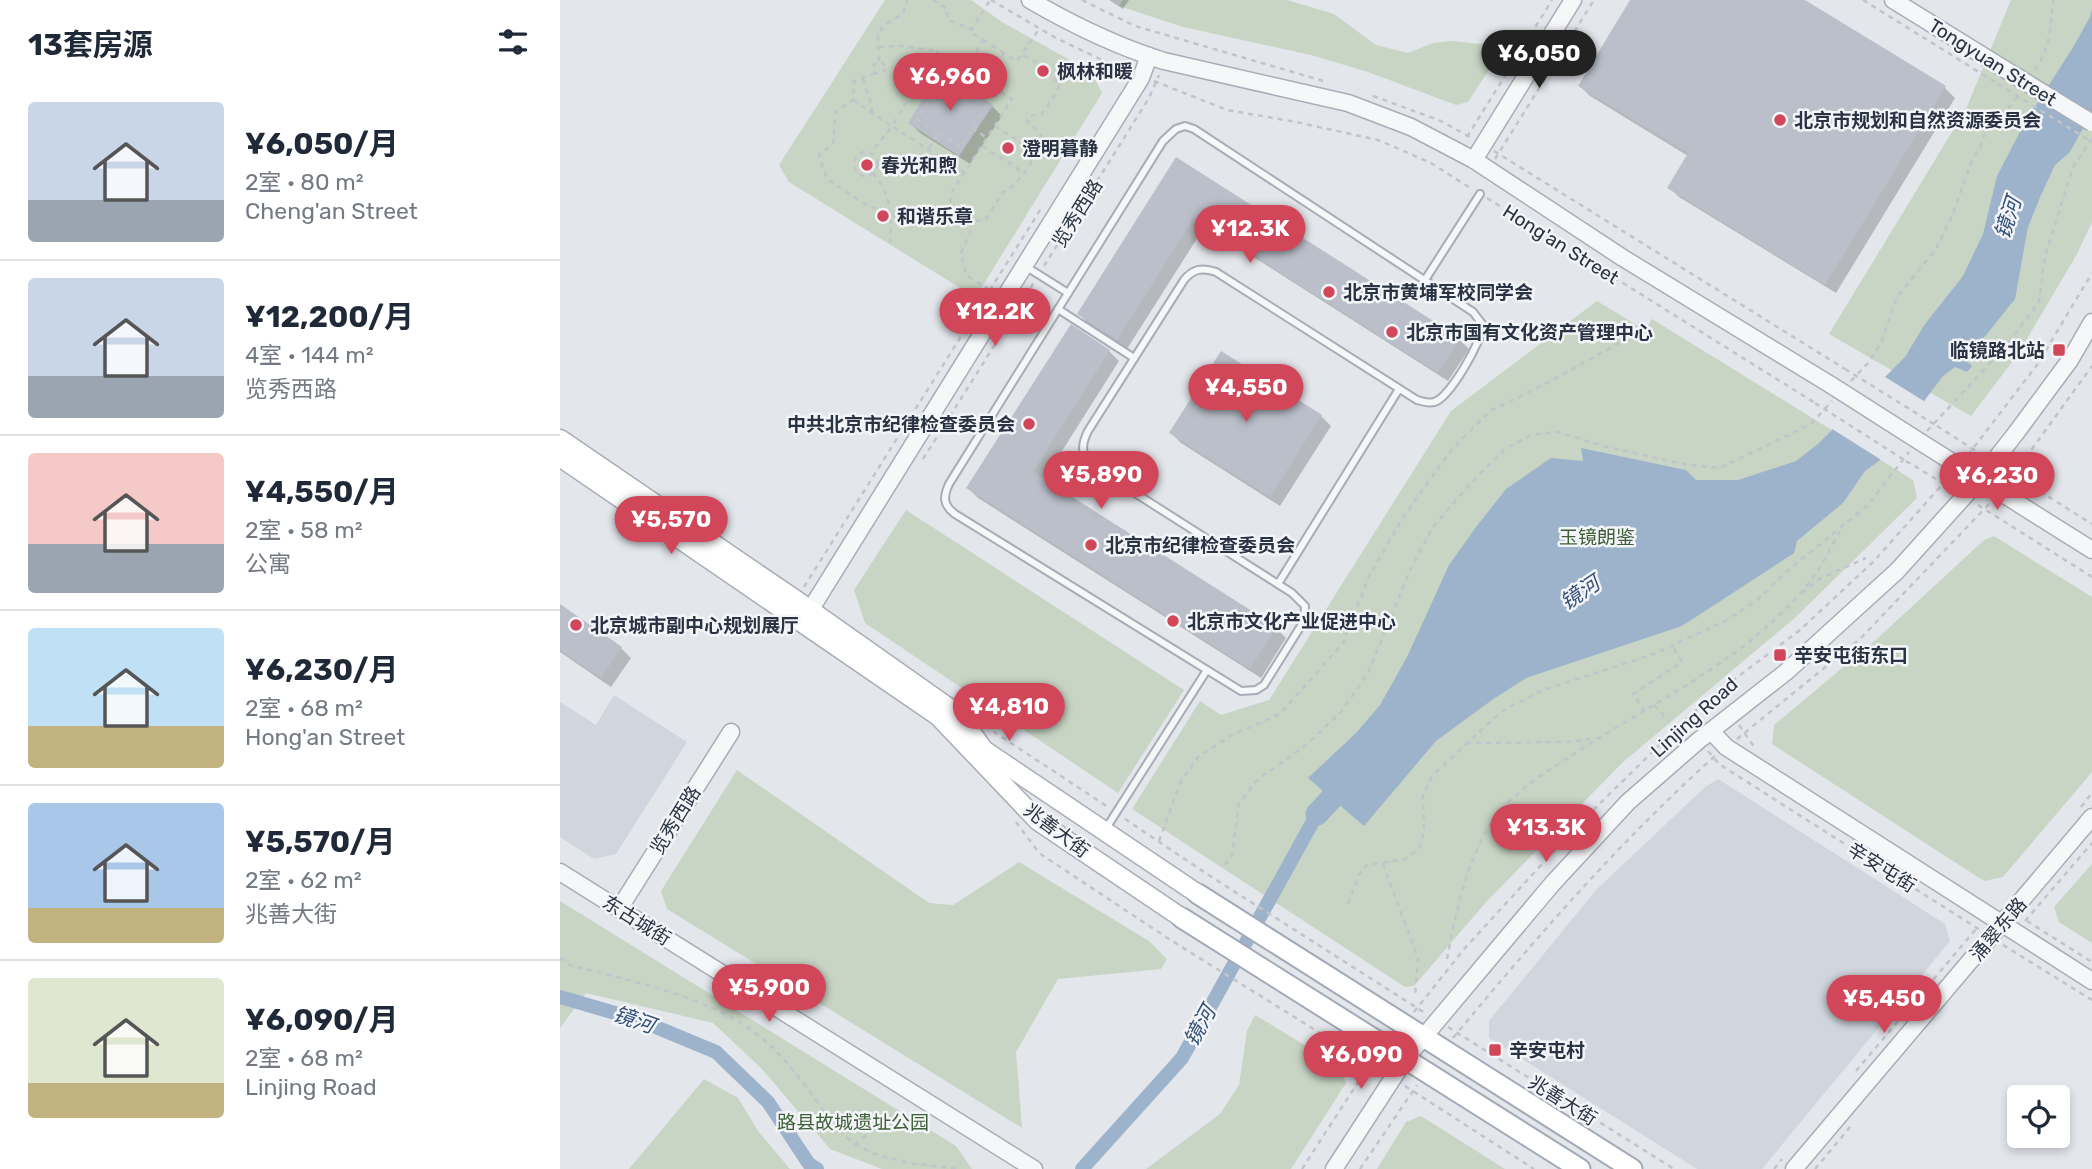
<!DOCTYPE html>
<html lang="zh">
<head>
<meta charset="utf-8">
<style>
  body { margin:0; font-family:Rubik,"Noto Sans SC",sans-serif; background:#f2f2f3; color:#1f2937; height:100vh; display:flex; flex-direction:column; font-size:26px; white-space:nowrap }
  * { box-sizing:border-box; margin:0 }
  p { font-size:23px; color:#747a83 }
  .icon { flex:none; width:38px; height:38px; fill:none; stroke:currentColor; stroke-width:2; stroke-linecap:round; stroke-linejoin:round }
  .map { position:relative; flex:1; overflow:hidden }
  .side { display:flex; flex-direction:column; background:#fff; width:560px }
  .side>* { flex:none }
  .buttons { position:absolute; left:1447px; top:1085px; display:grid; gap:14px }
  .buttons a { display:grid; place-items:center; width:63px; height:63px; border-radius:7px; background:#fff; box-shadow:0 4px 10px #0003; font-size:35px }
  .price { position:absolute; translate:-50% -60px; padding:0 16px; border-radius:24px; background:#d24659; color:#fff; font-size:23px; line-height:46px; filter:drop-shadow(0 2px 4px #0008) }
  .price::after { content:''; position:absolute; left:50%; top:42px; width:21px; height:16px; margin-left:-10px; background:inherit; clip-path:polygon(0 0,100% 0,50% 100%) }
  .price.on { background:#222; color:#fff }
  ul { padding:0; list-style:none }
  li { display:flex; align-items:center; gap:21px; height:175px; padding:0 28px }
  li+li { border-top:2px solid #e0e1e3 }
  li span { display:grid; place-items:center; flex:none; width:196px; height:140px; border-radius:7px; color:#555 }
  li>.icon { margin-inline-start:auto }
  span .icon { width:84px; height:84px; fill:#fffc; stroke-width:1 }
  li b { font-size:30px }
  h2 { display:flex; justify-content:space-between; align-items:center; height:84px; padding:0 28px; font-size:30px }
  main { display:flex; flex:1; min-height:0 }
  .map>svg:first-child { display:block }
  .built { fill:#d1d5dd }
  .green { fill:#c8d5c4 }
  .water { fill:#9db3cc }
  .pier { fill:#e3e6eb }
  .shadow { fill:#0003 }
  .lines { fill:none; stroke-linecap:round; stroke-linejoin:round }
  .canal { stroke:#9db3cc; stroke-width:14 }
  .river { stroke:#9db3cc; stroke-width:23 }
  .building { fill:#babfc9 }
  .service-casing { stroke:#a8adb6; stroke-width:10 }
  .tertiary-casing { stroke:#a8adb6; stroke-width:19 }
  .secondary-casing { stroke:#a8adb6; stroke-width:21 }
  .primary-casing { stroke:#a2aab7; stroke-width:23 }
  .path { stroke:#c1c4ca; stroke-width:2.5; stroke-dasharray:5 5; stroke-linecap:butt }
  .service { stroke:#f6f7f9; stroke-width:6 }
  .tertiary { stroke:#f6f7f9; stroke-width:16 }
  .secondary { stroke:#fff; stroke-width:18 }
  .primary { stroke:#fff; stroke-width:19 }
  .tertiary-bridge-casing { stroke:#a8adb6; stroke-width:19; stroke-linecap:butt }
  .path-bridge { stroke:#c1c4ca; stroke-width:2.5; stroke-dasharray:5 5; stroke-linecap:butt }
  .tertiary-bridge { stroke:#f6f7f9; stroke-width:16 }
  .poi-dot { fill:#d24659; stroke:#f3f5f8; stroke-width:2.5 }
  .labels { text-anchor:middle; stroke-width:5; stroke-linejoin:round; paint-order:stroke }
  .street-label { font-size:19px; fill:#2a3344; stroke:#f3f5f8 }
  .poi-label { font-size:19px; font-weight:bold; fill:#2a3344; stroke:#f3f5f8; text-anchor:start }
  .park-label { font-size:19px; fill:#3e6037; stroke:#f3f5f8 }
  .water-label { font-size:21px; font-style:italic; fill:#335179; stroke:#f3f5f8 }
</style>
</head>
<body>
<main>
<section class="side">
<h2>13套房源<svg class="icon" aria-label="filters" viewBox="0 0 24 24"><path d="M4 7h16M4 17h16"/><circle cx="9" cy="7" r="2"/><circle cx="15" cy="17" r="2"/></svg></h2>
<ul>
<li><span style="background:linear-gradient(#c9d6e8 70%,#9aa5b1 0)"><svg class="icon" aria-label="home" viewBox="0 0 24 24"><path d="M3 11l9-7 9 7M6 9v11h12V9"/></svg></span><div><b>¥6,050/月</b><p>2室 · 80 m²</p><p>Cheng'an Street</p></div></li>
<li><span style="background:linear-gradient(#c9d6e8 70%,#9aa5b1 0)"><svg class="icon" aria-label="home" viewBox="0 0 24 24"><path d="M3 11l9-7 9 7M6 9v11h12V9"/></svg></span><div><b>¥12,200/月</b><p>4室 · 144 m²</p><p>览秀西路</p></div></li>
<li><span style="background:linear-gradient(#f6c9c9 65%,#9aa5b1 0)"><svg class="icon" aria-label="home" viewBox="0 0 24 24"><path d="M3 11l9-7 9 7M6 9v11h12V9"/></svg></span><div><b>¥4,550/月</b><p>2室 · 58 m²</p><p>公寓</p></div></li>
<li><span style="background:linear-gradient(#bfe0f5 70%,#c2b280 0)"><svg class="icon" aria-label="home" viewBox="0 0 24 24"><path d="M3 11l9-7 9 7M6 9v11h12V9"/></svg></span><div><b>¥6,230/月</b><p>2室 · 68 m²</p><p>Hong'an Street</p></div></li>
<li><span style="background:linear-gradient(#a9c7e8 75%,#c2b280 0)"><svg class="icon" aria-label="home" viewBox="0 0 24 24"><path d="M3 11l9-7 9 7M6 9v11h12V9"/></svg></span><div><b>¥5,570/月</b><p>2室 · 62 m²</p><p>兆善大街</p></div></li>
<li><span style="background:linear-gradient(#dfe7d0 75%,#c2b280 0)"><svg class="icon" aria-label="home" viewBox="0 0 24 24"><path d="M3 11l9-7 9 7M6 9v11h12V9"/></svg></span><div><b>¥6,090/月</b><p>2室 · 68 m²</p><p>Linjing Road</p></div></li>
</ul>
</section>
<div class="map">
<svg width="1532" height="1169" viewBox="0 0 1532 1169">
  <rect width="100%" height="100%" fill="#e3e6eb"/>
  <!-- built -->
  <g class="built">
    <path d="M54 695 127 742 56 854 34 859 0 837V702L36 725Z"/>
    <path d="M1158 779 1385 924 1390 941 1202 1169H1137L929 1038V1021L1036 890 1145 787Z"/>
  </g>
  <!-- green -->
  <g class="green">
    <path d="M325 0H411L442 22 531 72 542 93 420 290 405 291 229 182 219 165Z"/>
    <path d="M563 0H727L774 14 816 45 848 53 873 43 893 41 919 44 949 39 908 102 896 105 808 72 751 55 623 27 559 6Z"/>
    <path d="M1451 0H1532V222L1517 254 1458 354 1411 416 1269 334 1406 109Z"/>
    <path d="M1037 301 1085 330 1092 319 1353 480 1357 498 1237 616 1062 763 927 901 854 986 845 987 572 809 640 701 661 715 709 700 891 411Z"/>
    <path d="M346 510 624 690 558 793 305 623 294 590Z"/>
    <path d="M1434 536 1532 597V772L1443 877 1424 881 1212 744 1214 725 1318 638 1424 540Z"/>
    <path d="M177 770 369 903 393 905 459 862 589 941 607 959 601 969 498 979 456 1052 462 1128 107 909 101 891Z"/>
    <path d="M1532 864V943L1499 922 1494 907Z"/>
    <path d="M0 901 396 1146 412 1169H322L270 1149 202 1069 153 1023 26 993 0 1028Z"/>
    <path d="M695 1015 779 1066 786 1083 731 1169H586L660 1114 679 1085 687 1031Z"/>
    <path d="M144 1079 178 1098 198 1131 230 1169H69Z"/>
    <path d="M861 1116 945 1169H817L846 1122Z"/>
  </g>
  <!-- water -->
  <path class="water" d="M1532 9V112L1510 152 1495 165 1481 195 1468 227 1455 299 1406 360 1412 366 1407 372 1395 367 1383 376 1319 461 1305 471 1283 503 1237 541 1234 553 1122 626 966 678 932 700 876 741 804 826 748 778 797 732 820 705 847 657 889 565 916 527 946 489 991 458 1023 461 1021 448 1126 470 1136 480H1178L1236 461 1258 444 1345 357 1365 324 1403 276 1423 234 1437 176 1465 122 1512 49 1530 17Z"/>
  <!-- pier -->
  <path class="pier" d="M1322 375 1367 403 1323 461 1269 427Z"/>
  <!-- shadow -->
  <g class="shadow">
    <path d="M549 0H569L563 9Z"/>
    <path d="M1073 0H1242L1385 88 1395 98 1276 293 1119 197 1109 187 1128 156 1030 96 1020 86Z"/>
    <path d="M432 106 442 116 410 164 360 133 350 123Z"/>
    <path d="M617 160 899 339 909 349 888 381 645 226 567 349 529 324 519 314Z"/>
    <path d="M549 351 559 361 483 481 716 628 726 638 701 678 418 498 408 488Z"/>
    <path d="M761 416 771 426 720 506 621 443 611 433Z"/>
    <path d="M0 606 61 648 71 658 51 687 0 652Z"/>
  </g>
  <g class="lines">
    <!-- canal -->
    <g class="canal">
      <path d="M0 997 79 1020 156 1052 208 1102 249 1164 257 1169"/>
      <path d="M522 1169 622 1058 757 814"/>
    </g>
    <!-- river -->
    <path class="river" d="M757 814 793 775"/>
  </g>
  <!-- building -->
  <g class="building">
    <path d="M1070 0H1245L1386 86 1265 285 1107 188 1128 153 1018 86Z"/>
    <path d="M381 70 433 105 399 156 348 123Z"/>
    <path d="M616 157 900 338 878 373 634 218 557 340 517 314Z"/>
    <path d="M511 324 550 350 473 472 717 627 690 669 406 488Z"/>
    <path d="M661 351 762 415 710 497 609 433Z"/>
    <path d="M0 604 62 647 41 678 0 650Z"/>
  </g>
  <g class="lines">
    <defs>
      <g id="service">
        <path d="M625 126 634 129 913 312 923 325C922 341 889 399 874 402 868 404 862 401 857 400L656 272C642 267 633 269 624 280L528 431C521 445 521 454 531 465L732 593 745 606 744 621 704 685 696 690 681 691 395 514C383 505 383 497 389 484L603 141 616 129Z"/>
        <path d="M465 266 508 293"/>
        <path d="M865 280 920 194"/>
        <path d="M448 295 490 321"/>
        <path d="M498 309 574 358"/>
        <path d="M718 584 839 389"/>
        <path d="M545 830 647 670"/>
      </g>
      <g id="tertiary">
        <path d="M470 0C513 25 556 46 604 61L788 103 851 127 914 160 1063 258 1271 385"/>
        <path d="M1333 0 1446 70"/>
        <path d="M914 160 1013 0"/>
        <path d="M1362 443 1532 550"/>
        <path d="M244 620 581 78 589 56"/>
        <path d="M1151 731 1166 747 1532 981"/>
        <path d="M0 872 474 1169"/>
        <path d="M59 909 171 732"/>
        <path d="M774 1169 846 1058 993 883 1068 802 1138 741 1226 672 1337 571 1420 479 1456 433 1510 360 1532 322"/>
        <path d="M1234 1169 1532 817"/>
      </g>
      <g id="secondary">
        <path d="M0 439 236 600 398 714 424 750 638 894"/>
        <path d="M0 457 378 716 478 821 622 918"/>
      </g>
      <g id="primary">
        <path d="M638 894 1072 1169"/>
        <path d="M622 918 1020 1169"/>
      </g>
    </defs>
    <!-- service casing -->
    <use href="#service" class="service-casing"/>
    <!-- tertiary casing -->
    <use href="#tertiary" class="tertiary-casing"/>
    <!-- secondary casing -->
    <use href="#secondary" class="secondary-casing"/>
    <!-- primary casing -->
    <use href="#primary" class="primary-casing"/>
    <!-- path -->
    <g class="path">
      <path d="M373 0 387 9 388 20 411 29"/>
      <path d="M431 0 496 38 567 72"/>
      <path d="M522 0 575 26 767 82"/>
      <path d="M1303 0 1438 84"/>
      <path d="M423 40 444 53"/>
      <path d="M319 47 341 46 378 51"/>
      <path d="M319 61C317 30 315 30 343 14L347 0"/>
      <circle cx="319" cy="68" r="6"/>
      <path d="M406 69 423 40 410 32 430 0"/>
      <path d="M1475 70C1490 49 1491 25 1493 0"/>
      <path d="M315 73 294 81 293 100 276 111 273 143 259 155 267 179 305 204 345 221 364 226 391 218 409 223 427 218 443 192C458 187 480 152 482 136L467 120 470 116 482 114C488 103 497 95 500 83L492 78 488 68 461 54"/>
      <path d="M303 79 312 107V113"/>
      <path d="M594 81 667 110 736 122 818 140 871 163 912 189"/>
      <path d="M427 82 444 53 457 61 479 29"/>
      <path d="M354 90 368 100"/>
      <path d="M813 96 881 121 910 137"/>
      <path d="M293 100 332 126 311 153"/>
      <path d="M435 126 477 152"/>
      <path d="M412 128 427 138"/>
      <path d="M379 133 401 147 426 106 407 92"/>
      <path d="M907 137 992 0"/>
      <path d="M422 146 463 172"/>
      <path d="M369 148 379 133 357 119 383 77 406 92 416 76"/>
      <path d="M934 151 1285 369"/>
      <circle cx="306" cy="164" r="12"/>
      <path d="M935 159 1034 0"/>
      <path d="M313 173C331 194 332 215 330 242"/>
      <path d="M405 173 332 126 378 51 452 99 390 195 391 206 409 223 410 233 401 253 406 275 430 290"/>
      <path d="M927 198 1255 403"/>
      <path d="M484 266 589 98 599 75"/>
      <path d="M465 296 475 281"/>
      <path d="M1291 381 1309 362 1321 343 1337 297 1376 249 1392 216 1411 163 1420 147 1428 125 1450 106 1460 93"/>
      <path d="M1377 426 1422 455"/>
      <path d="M1367 431 1446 346 1479 302 1485 256 1513 167 1532 138"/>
      <path d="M1408 455 1477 365 1532 273"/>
      <path d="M363 459 456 311"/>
      <path d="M1346 461 1391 488"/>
      <path d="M1446 470 1532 524"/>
      <path d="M1448 482 1532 366"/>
      <path d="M1418 505 1532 577"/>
      <path d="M244 587 482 207"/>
      <path d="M1242 593 1259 579 1306 558"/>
      <path d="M1094 705 1109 721"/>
      <path d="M1085 711 1073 694 1122 662 1112 645"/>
      <path d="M1179 725 1195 748"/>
      <path d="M425 726 548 807"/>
      <path d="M1177 739 1301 638 1430 503"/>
      <path d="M906 743 1008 742 1036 738"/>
      <path d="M1148 751 1159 764 1420 930"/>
      <path d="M1521 807 1532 793"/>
      <path d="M565 819 650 876 865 1013"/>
      <path d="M456 822 479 853 609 939 821 1071"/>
      <path d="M599 841 620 783 638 757 670 736 720 714 783 643 810 574 844 516 892 449 930 411 991 381 1075 334 1081 320"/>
      <path d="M823 864 858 958 855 997"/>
      <path d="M665 865 672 855 679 804 696 781 746 745 780 713 807 675 851 568 873 527 911 483 945 449 971 435 997 432 1051 448 1128 465 1160 468 1251 424 1272 401"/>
      <path d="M788 904 799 875 807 865 845 859 859 849 864 831 863 796 872 776 942 711 983 690 1094 654 1165 621 1196 601 1227 571 1307 506 1349 452"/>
      <path d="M1465 921 1532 843"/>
      <path d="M1467 921 1532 962"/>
      <path d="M1443 945 1532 1000"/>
      <path d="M0 958 10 965C70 981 157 998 204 1040 223 1056 238 1076 253 1096 266 1114 277 1132 295 1144L313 1130H350L361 1123"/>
      <path d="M887 959C895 917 903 876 923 837 943 797 984 773 1020 750 1094 702 1177 664 1237 597 1255 578 1268 554 1280 531"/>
      <path d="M854 1012 905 948 1016 827 1123 722 1156 693 1240 630 1313 562 1390 476"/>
      <path d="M888 1027 1114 1169"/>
      <path d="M893 1038C975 939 1059 842 1155 756"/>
      <path d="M1296 1071 1416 929"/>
      <path d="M845 1086 974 1169"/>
      <path d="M295 1144 314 1154 349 1163 398 1169"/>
      <path d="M742 1169 813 1059"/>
      <path d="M800 1169 857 1085"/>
      <path d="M1214 1169 1222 1159"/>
      <path d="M1255 1169 1291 1126"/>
    </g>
    <!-- service -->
    <use href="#service" class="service"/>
    <!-- tertiary -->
    <use href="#tertiary" class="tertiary"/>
    <!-- secondary -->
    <use href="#secondary" class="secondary"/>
    <!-- primary -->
    <use href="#primary" class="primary"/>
    <defs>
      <g id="tertiary-bridge">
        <path d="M1446 70 1532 123"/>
        <path d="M1271 385 1362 443"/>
      </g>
    </defs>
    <!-- tertiary-bridge casing -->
    <use href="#tertiary-bridge" class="tertiary-bridge-casing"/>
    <!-- path-bridge -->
    <g class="path-bridge">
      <path d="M1438 84 1532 142"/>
      <path d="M1285 369 1377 426"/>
      <path d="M1255 403 1346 461"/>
    </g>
    <!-- tertiary-bridge -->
    <use href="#tertiary-bridge" class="tertiary-bridge"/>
  </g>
  <!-- markers -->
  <g class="poi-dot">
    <circle cx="483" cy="71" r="7"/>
    <circle cx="1220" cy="120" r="7"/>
    <circle cx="448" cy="148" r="7"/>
    <circle cx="307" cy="165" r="7"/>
    <circle cx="323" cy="216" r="7"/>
    <circle cx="769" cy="292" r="7"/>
    <circle cx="832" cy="332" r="7"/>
    <rect x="1492" y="343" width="14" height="14" rx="3.5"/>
    <circle cx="469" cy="424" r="7"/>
    <circle cx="531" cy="545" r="7"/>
    <circle cx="613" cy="621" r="7"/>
    <circle cx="16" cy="625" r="7"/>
    <rect x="1213" y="648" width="14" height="14" rx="3.5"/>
    <rect x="928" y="1043" width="14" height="14" rx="3.5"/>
  </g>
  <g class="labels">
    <!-- street labels -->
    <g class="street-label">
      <text transform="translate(1433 62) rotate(32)" y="7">Tongyuan Street</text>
      <text transform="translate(517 213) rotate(-58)" y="7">览秀西路</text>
      <text transform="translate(1001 244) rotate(32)" y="7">Hong'an Street</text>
      <text transform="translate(1134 717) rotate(-42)" y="7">Linjing Road</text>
      <text transform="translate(115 820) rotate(-58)" y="7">览秀西路</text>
      <text transform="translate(497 830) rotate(37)" y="7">兆善大街</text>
      <text transform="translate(1322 867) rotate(32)" y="7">辛安屯街</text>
      <text transform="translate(77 920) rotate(32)" y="7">东古城街</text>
      <text transform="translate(1438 929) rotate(-50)" y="7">涌翠东路</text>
      <text transform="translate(1003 1100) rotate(32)" y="7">兆善大街</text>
    </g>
    <!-- poi labels -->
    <g class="poi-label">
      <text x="497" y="78">枫林和暖</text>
      <text x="1234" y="127">北京市规划和自然资源委员会</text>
      <text x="462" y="155">澄明暮静</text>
      <text x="321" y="172">春光和煦</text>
      <text x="337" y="223">和谐乐章</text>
      <text x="783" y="299">北京市黄埔军校同学会</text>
      <text x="846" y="339">北京市国有文化资产管理中心</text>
      <text x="1485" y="357" text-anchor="end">临镜路北站</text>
      <text x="455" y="431" text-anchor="end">中共北京市纪律检查委员会</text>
      <text x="545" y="552">北京市纪律检查委员会</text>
      <text x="627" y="628">北京市文化产业促进中心</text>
      <text x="30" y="632">北京城市副中心规划展厅</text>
      <text x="1234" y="662">辛安屯街东口</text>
      <text x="949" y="1057">辛安屯村</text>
    </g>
    <!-- park labels -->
    <g class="park-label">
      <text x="1037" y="544">玉镜朗鉴</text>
      <text x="293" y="1129">路县故城遗址公园</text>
    </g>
    <!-- water labels -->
    <g class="water-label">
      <text transform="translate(1448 218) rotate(-72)" y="7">镜河</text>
      <text transform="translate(1020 593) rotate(-34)" y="7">镜河</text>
      <text transform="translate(74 1020) rotate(19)" y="7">镜河</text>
      <text transform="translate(640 1026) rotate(-61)" y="7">镜河</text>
    </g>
  </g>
</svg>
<div class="buttons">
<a><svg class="icon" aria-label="locate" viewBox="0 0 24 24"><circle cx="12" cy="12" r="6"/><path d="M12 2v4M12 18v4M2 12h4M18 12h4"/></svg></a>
</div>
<b class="price on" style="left:979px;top:90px">¥6,050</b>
<b class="price" style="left:390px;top:113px">¥6,960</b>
<b class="price" style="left:690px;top:265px">¥12.3K</b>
<b class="price" style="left:435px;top:348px">¥12.2K</b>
<b class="price" style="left:686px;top:424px">¥4,550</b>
<b class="price" style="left:541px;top:511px">¥5,890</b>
<b class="price" style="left:1437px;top:512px">¥6,230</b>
<b class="price" style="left:111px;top:556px">¥5,570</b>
<b class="price" style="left:449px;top:743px">¥4,810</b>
<b class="price" style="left:986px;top:864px">¥13.3K</b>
<b class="price" style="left:209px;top:1024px">¥5,900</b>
<b class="price" style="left:1324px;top:1035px">¥5,450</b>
<b class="price" style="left:801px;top:1091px">¥6,090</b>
</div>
</main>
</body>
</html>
